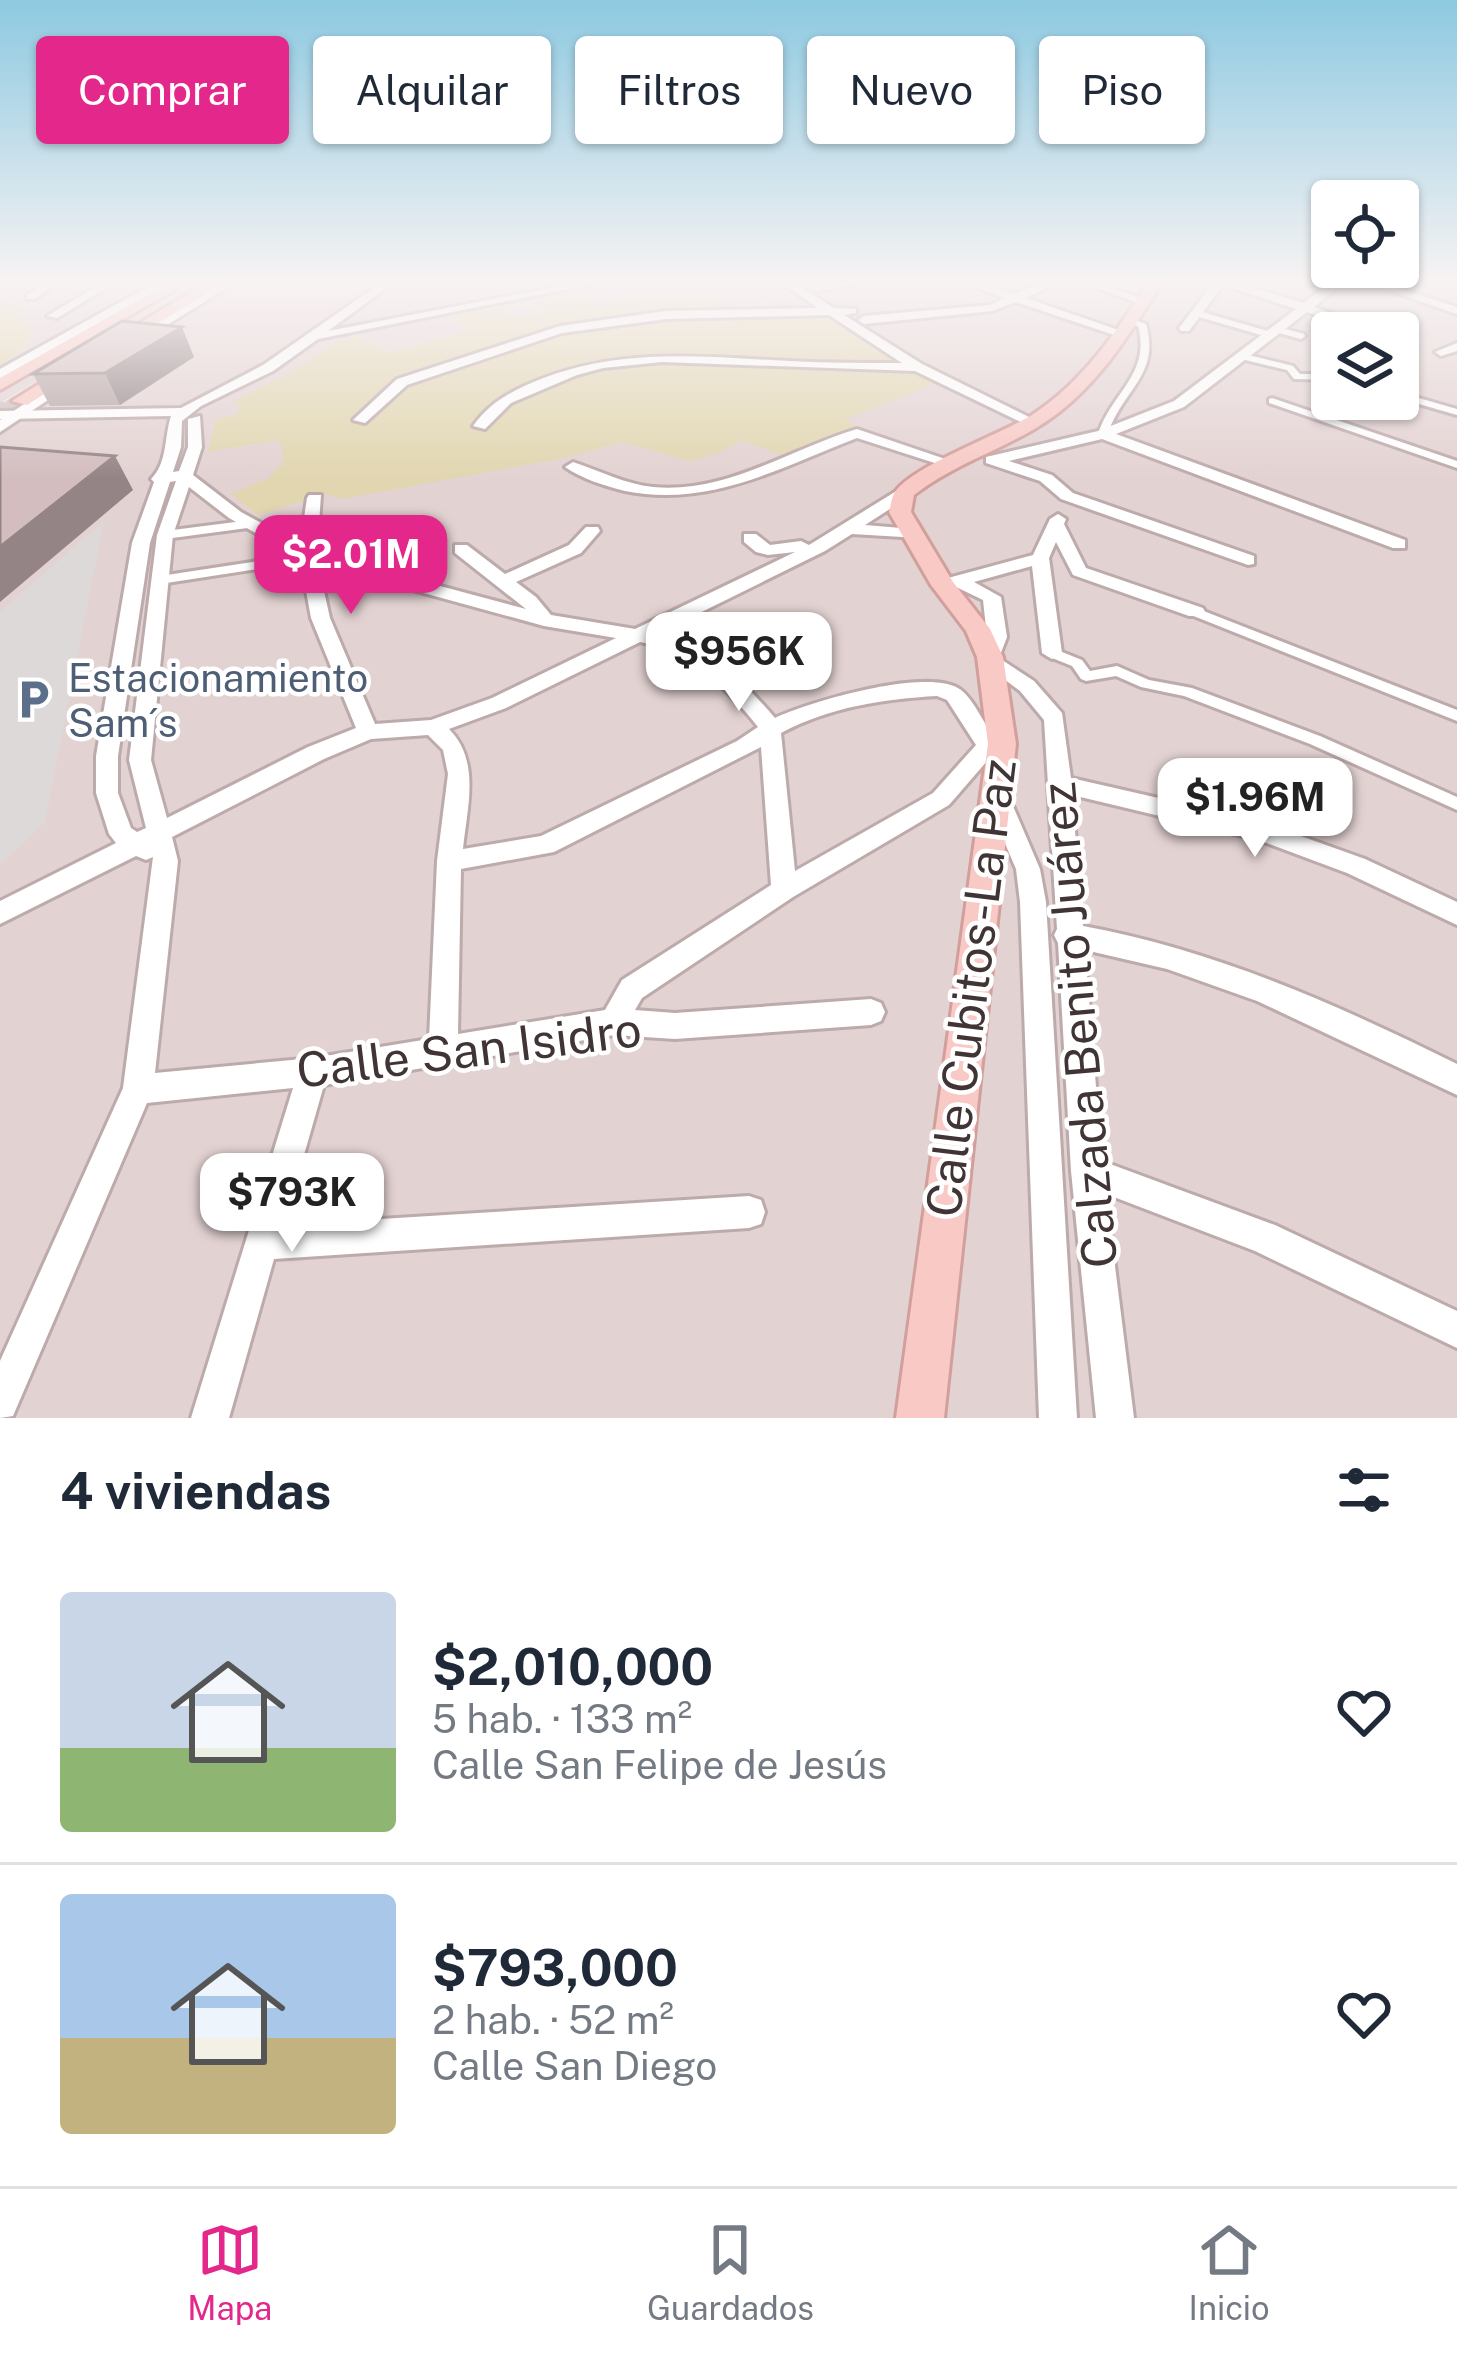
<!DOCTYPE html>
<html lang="es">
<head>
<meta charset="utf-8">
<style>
  body { margin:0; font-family:"Public Sans",sans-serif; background:#f2f2f3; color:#1f2937; height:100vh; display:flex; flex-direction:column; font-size:45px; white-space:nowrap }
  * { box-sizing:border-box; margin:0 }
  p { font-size:39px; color:#747a83 }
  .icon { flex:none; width:66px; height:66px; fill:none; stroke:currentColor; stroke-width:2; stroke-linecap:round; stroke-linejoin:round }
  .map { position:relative; height:1418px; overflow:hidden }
  .side { display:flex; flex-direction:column; background:#fff; flex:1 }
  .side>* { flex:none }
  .banner { position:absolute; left:36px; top:36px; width:1386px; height:108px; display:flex; gap:24px }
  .tools { position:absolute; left:1311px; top:180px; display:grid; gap:24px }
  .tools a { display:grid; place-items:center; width:108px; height:108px; border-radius:12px; background:#fff; box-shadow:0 3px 9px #0004; font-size:60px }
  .price { position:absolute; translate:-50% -102px; padding:0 27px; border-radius:24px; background:#fff; color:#222; font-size:39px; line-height:78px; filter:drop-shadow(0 3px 6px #0008) }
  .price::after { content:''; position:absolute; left:50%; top:72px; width:36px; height:27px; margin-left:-18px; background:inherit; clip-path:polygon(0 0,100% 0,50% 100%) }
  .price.active { background:#e4278a; color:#fff }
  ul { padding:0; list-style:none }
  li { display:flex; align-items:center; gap:36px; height:300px; padding:0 60px }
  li+li { border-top:3px solid #e0e1e3 }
  li span { display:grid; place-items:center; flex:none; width:336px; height:240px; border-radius:12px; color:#555 }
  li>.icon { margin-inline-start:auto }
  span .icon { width:144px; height:144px; fill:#fffc; stroke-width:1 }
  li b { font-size:51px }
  h2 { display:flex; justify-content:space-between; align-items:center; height:144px; padding:0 60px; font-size:51px }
  .tag { padding:0 42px; border-radius:12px; background:#fff; box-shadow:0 3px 9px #0004; font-size:42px; line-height:108px }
  .tag.active { background:#e4278a; color:#fff }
  .menu { display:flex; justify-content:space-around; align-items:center; height:168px; border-top:3px solid #e0e1e3; background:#fff; font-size:33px; color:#747a83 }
  .menu a { display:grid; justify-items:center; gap:6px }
  .menu .active { color:#e4278a }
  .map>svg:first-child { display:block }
  .residential { fill:#e3d2d2; fill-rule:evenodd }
  .education { fill:#e8d0cf }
  .green { fill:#e1d6b0 }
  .parking { fill:#ded9d9 }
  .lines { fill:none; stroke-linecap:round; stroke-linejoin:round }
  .secondary-tunnel-far1 { stroke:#cdc1c1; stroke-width:16; stroke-dasharray:16 8; stroke-linecap:butt }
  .secondary-tunnel { stroke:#cdc1c1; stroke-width:21; stroke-dasharray:21 10; stroke-linecap:butt }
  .pedestrian-casing { stroke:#bdaaab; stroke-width:6 }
  .minor-casing { stroke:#bdaaab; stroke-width:6 }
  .tertiary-casing { stroke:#bdaaab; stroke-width:6 }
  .secondary-casing { stroke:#d19f9c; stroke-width:6 }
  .pedestrian { fill:#fff; fill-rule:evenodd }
  .minor { fill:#fff; fill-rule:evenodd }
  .tertiary { fill:#fff; fill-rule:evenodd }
  .secondary { fill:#f8c9c5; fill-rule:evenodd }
  .wall { fill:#b5a3a4 }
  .shaded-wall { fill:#948486 }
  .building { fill:#d3bdbf; stroke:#948486; stroke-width:3 }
  .labels { text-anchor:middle; stroke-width:9; stroke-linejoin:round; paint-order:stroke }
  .service-label { font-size:39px; fill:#4e5e75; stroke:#fff; text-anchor:start }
  .near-street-label { font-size:48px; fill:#413435; stroke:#fff }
</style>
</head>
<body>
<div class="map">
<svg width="1457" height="1418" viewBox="0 0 1457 1418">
  <rect width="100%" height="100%" fill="#f0e4e4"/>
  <!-- residential -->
  <path class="residential" d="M0 281H1457V1418H0V405L168 304 0 403ZM1332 333H1398V399H1332Z"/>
  <!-- education -->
  <path class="education" d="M246 281 300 287 311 281H377L314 327 188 314Z"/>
  <!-- green -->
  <g class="green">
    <path d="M583 289 593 303 715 291 751 317 829 316 937 383 845 420 859 427 785 456 741 440 719 453 689 461 622 442 569 457 342 499 326 494 258 515 231 494 269 478 284 461 280 440 208 452 216 419 234 416 242 406 232 402 293 371 336 342 357 336 388 353 470 330 448 315 496 304 519 318 545 311 534 298Z"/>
    <path d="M0 301 29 308 19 312 32 331 29 344 0 366Z"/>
  </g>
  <!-- parking -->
  <path class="parking" d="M104 521 45 822 0 865V612Z"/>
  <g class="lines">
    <!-- secondary-tunnel-far1 -->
    <path class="secondary-tunnel-far1" d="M3 413 21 401"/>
    <!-- secondary-tunnel -->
    <path class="secondary-tunnel" d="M0 415 8 410"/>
    <defs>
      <g id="pedestrian">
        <path d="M1195 310 1271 332 1272 334 1268 337 1192 315 1191 313Z"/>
        <path d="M1130 318 1146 324C1161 375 1122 390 1108 434L1103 437 1098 434C1112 392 1151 374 1138 326L1127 323 1126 321Z"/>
        <path d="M1274 326 1304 334 1305 336 1301 339 1271 331 1270 329Z"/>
        <path d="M1240 353 1293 366 1300 374H1332V380L1294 379 1287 370 1237 358 1235 356Z"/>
        <path d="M1398 392 1457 409V415L1398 398Z"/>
        <path d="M1272 398 1457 461V468L1269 403V399Z"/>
        <path d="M251 520 255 521V527L165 539 159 535 165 531Z"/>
        <path d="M311 553 317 557 315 560 160 584 154 580 160 576Z"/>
        <path d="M1196 608 1457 710V721L1191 615 1189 612 1191 609Z"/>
        <path d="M1052 648 1082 660 1090 671 1117 666 1149 680 1192 688 1320 736 1457 797V810L1310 744 1184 696 1141 687 1116 676 1086 681 1081 679 1072 666 1047 656 1045 653Z"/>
      </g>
      <g id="minor">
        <path d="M47 281H59L35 299H27V295Z"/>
        <path d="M106 281H118L57 318 47 316Z"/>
        <path d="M384 281H396L328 331 587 281H608L318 339 273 371 201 406 182 421 181 447 173 472 179 471 188 447V419L200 416 202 447 193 475 241 512 300 544 307 498 309 495H321L317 553 526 609 455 553V545H467L505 574 569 545 586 527H598L600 531 581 553 516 582 536 597 551 615 635 629 795 552 768 555 756 552 744 542V534H756L770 545 801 541 809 545 898 490H910V496L865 525 913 529 921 534 919 538 852 534 825 551 659 633C702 640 748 686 775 718 808 702 930 666 961 690 974 700 984 724 994 737L1005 739 1008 745 1005 751 994 753 949 805 793 897 642 998 635 1010 675 1013 871 999 881 1003 885 1012 881 1021 871 1025 675 1039 614 1035 324 1085 284 1225 749 1196 761 1200 765 1212 761 1224 749 1228 274 1259 229 1418H191L293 1088 147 1103 13 1416 0 1418V1361L123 1088 153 857 146 860 136 856 0 924V901L116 843 109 834 96 793V756L132 543 154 482 151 479C168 462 164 437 171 416L0 419V411L181 408 263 365ZM176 481 157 535 129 760 146 828 137 832 131 828 118 793V756L150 543 170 482ZM189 487 229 518 300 558 311 618 356 728 308 747 167 818 151 760 173 535ZM318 564 544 626 616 638 492 698 431 720 375 724 330 618ZM640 642C688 650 729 690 758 727L737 741 541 836 463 849C467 808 481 761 449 729L506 708ZM937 696 947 700 976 745 933 793 795 871 781 733C830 707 883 699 937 696ZM428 735 443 750 448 774 437 861 429 1039 313 1058 155 1073 178 861 172 837 324 759 371 739ZM761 747 771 885 622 980 605 1010 458 1034 461 869 554 852Z"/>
        <path d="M779 281H791L834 308 856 309V313L844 315 922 364 1039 422 1027 425 915 371 662 362 603 368 577 375 511 403 485 429 473 426C490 402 513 390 541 379 624 347 704 357 790 361 827 363 865 363 902 363L829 315 666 319 562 333 407 385 365 423 353 420 397 379 560 326 666 311 818 308Z"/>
        <path d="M845 281H872L818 291 812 288Z"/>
        <path d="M960 281H975L1015 294 1047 281H1061L1026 298 1127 333 1117 336 1016 302 992 311 864 324 858 320 864 316 990 305 1005 298Z"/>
        <path d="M1078 281H1093L1148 301 1138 303Z"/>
        <path d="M1215 281H1233L1303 303 1333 281H1345L1314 307 1377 329 1371 333 1307 312 1184 407 1116 434 1405 540V548H1393L1102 439 1009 461 1052 475 1073 493 1254 556V564L1248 565 1061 499 1040 481 986 463V457L1098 431 1174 401 1296 309 1223 285 1189 331H1181L1179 328Z"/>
        <path d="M1361 281H1376L1457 307V314Z"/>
        <path d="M1457 343V351L1441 356 1435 352Z"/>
        <path d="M857 429 957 463 944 466 857 438C781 467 710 508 625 491 605 486 582 479 565 467L573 462C600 471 625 484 653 487 726 494 790 449 857 429Z"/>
        <path d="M1058 514 1066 519 1064 524 1086 568 1203 608 1205 612 1203 616H1189L1073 575 1056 542 1049 558 1062 653 1052 659 1042 653 1032 566 974 582 1001 597 1007 637 999 658 1034 681 1062 713 1071 778 1259 821 1365 859 1457 902V925L1347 873 1256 839 1072 795 1083 926C1215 950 1338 1005 1457 1064V1095L1257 1001 1167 969 1085 950 1102 1161 1275 1225 1457 1311V1348L1255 1251 1106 1194 1134 1418H1096L1071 1171 1058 943 1054 935 1057 929 1044 720 1020 691 981 662 987 637 983 600 956 587 943 590 934 585 937 581 1033 555 1050 519Z"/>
        <path d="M998 790 1006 793 1010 799 1040 869 1046 902 1077 1418H1039L1020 902 1016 869 986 799 990 793Z"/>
      </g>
      <g id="tertiary">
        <path d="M158 281H173L0 380V369Z"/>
        <path d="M223 281H238L138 343 126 340Z"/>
        <path d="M68 375 81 378 0 432V420Z"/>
      </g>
      <g id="secondary">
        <path d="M173 281H190L0 390V378Z"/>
        <path d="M210 281H227L122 345 108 342Z"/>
        <path d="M1149 281H1163C1129 336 1093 394 1036 428 996 452 951 466 914 495L911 512 953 582 990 629 1003 657 1016 744 944 1418H896L988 744 977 657 966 631 931 585 889 512C891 506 891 499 894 494 907 468 1003 433 1032 415 1083 382 1117 331 1149 281Z"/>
        <path d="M68 366 74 367V375L27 405 12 401Z"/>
      </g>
    </defs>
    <!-- pedestrian casing -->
    <use href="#pedestrian" class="pedestrian-casing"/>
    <!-- minor casing -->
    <use href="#minor" class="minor-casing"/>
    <!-- tertiary casing -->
    <use href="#tertiary" class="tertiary-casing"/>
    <!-- secondary casing -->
    <use href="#secondary" class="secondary-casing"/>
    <!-- pedestrian -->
    <use href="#pedestrian" class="pedestrian"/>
    <!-- minor -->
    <use href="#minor" class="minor"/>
    <!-- tertiary -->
    <use href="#tertiary" class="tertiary"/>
    <!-- secondary -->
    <use href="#secondary" class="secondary"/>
  </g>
  <!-- wall -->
  <path class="wall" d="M194 357 120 405 50 406 33 374Z"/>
  <!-- shaded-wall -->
  <g class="shaded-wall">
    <path d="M182 327 194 357 120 405 105 373Z"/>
    <path d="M115 456 133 490 0 602V547Z"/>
  </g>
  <!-- building -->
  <g class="building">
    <path d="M122 321 182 327 105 373 33 374Z"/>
    <path d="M0 447 115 456 0 547Z"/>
  </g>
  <!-- sky -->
  <linearGradient id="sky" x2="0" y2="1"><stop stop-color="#8dc9e1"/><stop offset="0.59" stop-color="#f8f3f3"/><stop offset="1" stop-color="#f8f3f3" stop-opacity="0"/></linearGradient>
  <rect width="1457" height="479" fill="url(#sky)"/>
  <!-- icons -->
  <defs>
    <symbol id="parking-bare" viewBox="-9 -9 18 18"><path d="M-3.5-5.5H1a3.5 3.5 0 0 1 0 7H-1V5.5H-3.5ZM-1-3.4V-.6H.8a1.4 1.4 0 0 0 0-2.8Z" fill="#5c6f8a" stroke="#fff" stroke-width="2.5" paint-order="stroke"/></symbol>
  </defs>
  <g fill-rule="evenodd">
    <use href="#parking-bare" x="4" y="670" width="59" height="59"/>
  </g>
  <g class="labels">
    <!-- service labels -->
    <g class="service-label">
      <text x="68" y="692">Estacionamiento<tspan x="68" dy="45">Sam´s</tspan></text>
    </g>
    <!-- near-street labels -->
    <g class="near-street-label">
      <text transform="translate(971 988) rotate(-83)" y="17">Calle Cubitos-La Paz</text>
      <text transform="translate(1079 1025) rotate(-95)" y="17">Calzada Benito Juárez</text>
      <text transform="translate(469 1050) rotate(-7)" y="17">Calle San Isidro</text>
    </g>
  </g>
</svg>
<div class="tools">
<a><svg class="icon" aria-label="locate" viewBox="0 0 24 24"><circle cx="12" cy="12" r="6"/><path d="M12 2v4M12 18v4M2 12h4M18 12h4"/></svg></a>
<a><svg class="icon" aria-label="layers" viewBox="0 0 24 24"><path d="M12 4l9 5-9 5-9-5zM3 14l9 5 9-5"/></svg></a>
</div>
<b class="price active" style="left:351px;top:617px">$2.01M</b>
<b class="price" style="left:739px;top:714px">$956K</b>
<b class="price" style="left:1255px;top:860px">$1.96M</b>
<b class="price" style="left:292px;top:1255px">$793K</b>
<div class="banner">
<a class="tag active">Comprar</a>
<a class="tag">Alquilar</a>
<a class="tag">Filtros</a>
<a class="tag">Nuevo</a>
<a class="tag">Piso</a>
</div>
</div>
<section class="side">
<h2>4 viviendas<svg class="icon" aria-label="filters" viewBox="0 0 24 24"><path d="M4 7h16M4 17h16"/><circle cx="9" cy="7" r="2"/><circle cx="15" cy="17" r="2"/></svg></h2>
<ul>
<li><span style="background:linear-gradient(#c9d6e8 65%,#8fb573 0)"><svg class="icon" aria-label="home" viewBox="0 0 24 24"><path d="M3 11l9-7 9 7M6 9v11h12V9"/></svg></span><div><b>$2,010,000</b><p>5 hab. · 133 m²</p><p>Calle San Felipe de Jesús</p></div><svg class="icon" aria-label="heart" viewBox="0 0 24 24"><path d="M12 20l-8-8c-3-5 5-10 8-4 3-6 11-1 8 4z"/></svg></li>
<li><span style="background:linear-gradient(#a9c7e8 60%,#c2b280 0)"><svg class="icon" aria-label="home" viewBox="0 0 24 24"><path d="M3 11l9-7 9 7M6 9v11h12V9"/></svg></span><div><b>$793,000</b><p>2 hab. · 52 m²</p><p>Calle San Diego</p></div><svg class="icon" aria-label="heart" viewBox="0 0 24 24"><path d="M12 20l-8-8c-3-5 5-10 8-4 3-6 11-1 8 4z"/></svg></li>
</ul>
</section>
<nav class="menu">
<a class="active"><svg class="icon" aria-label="map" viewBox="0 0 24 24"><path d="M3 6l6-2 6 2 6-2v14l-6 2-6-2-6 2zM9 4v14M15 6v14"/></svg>Mapa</a>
<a><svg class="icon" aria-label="saved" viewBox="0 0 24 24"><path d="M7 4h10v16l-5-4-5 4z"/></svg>Guardados</a>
<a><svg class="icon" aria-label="home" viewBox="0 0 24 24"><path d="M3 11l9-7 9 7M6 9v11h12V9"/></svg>Inicio</a>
</nav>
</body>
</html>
